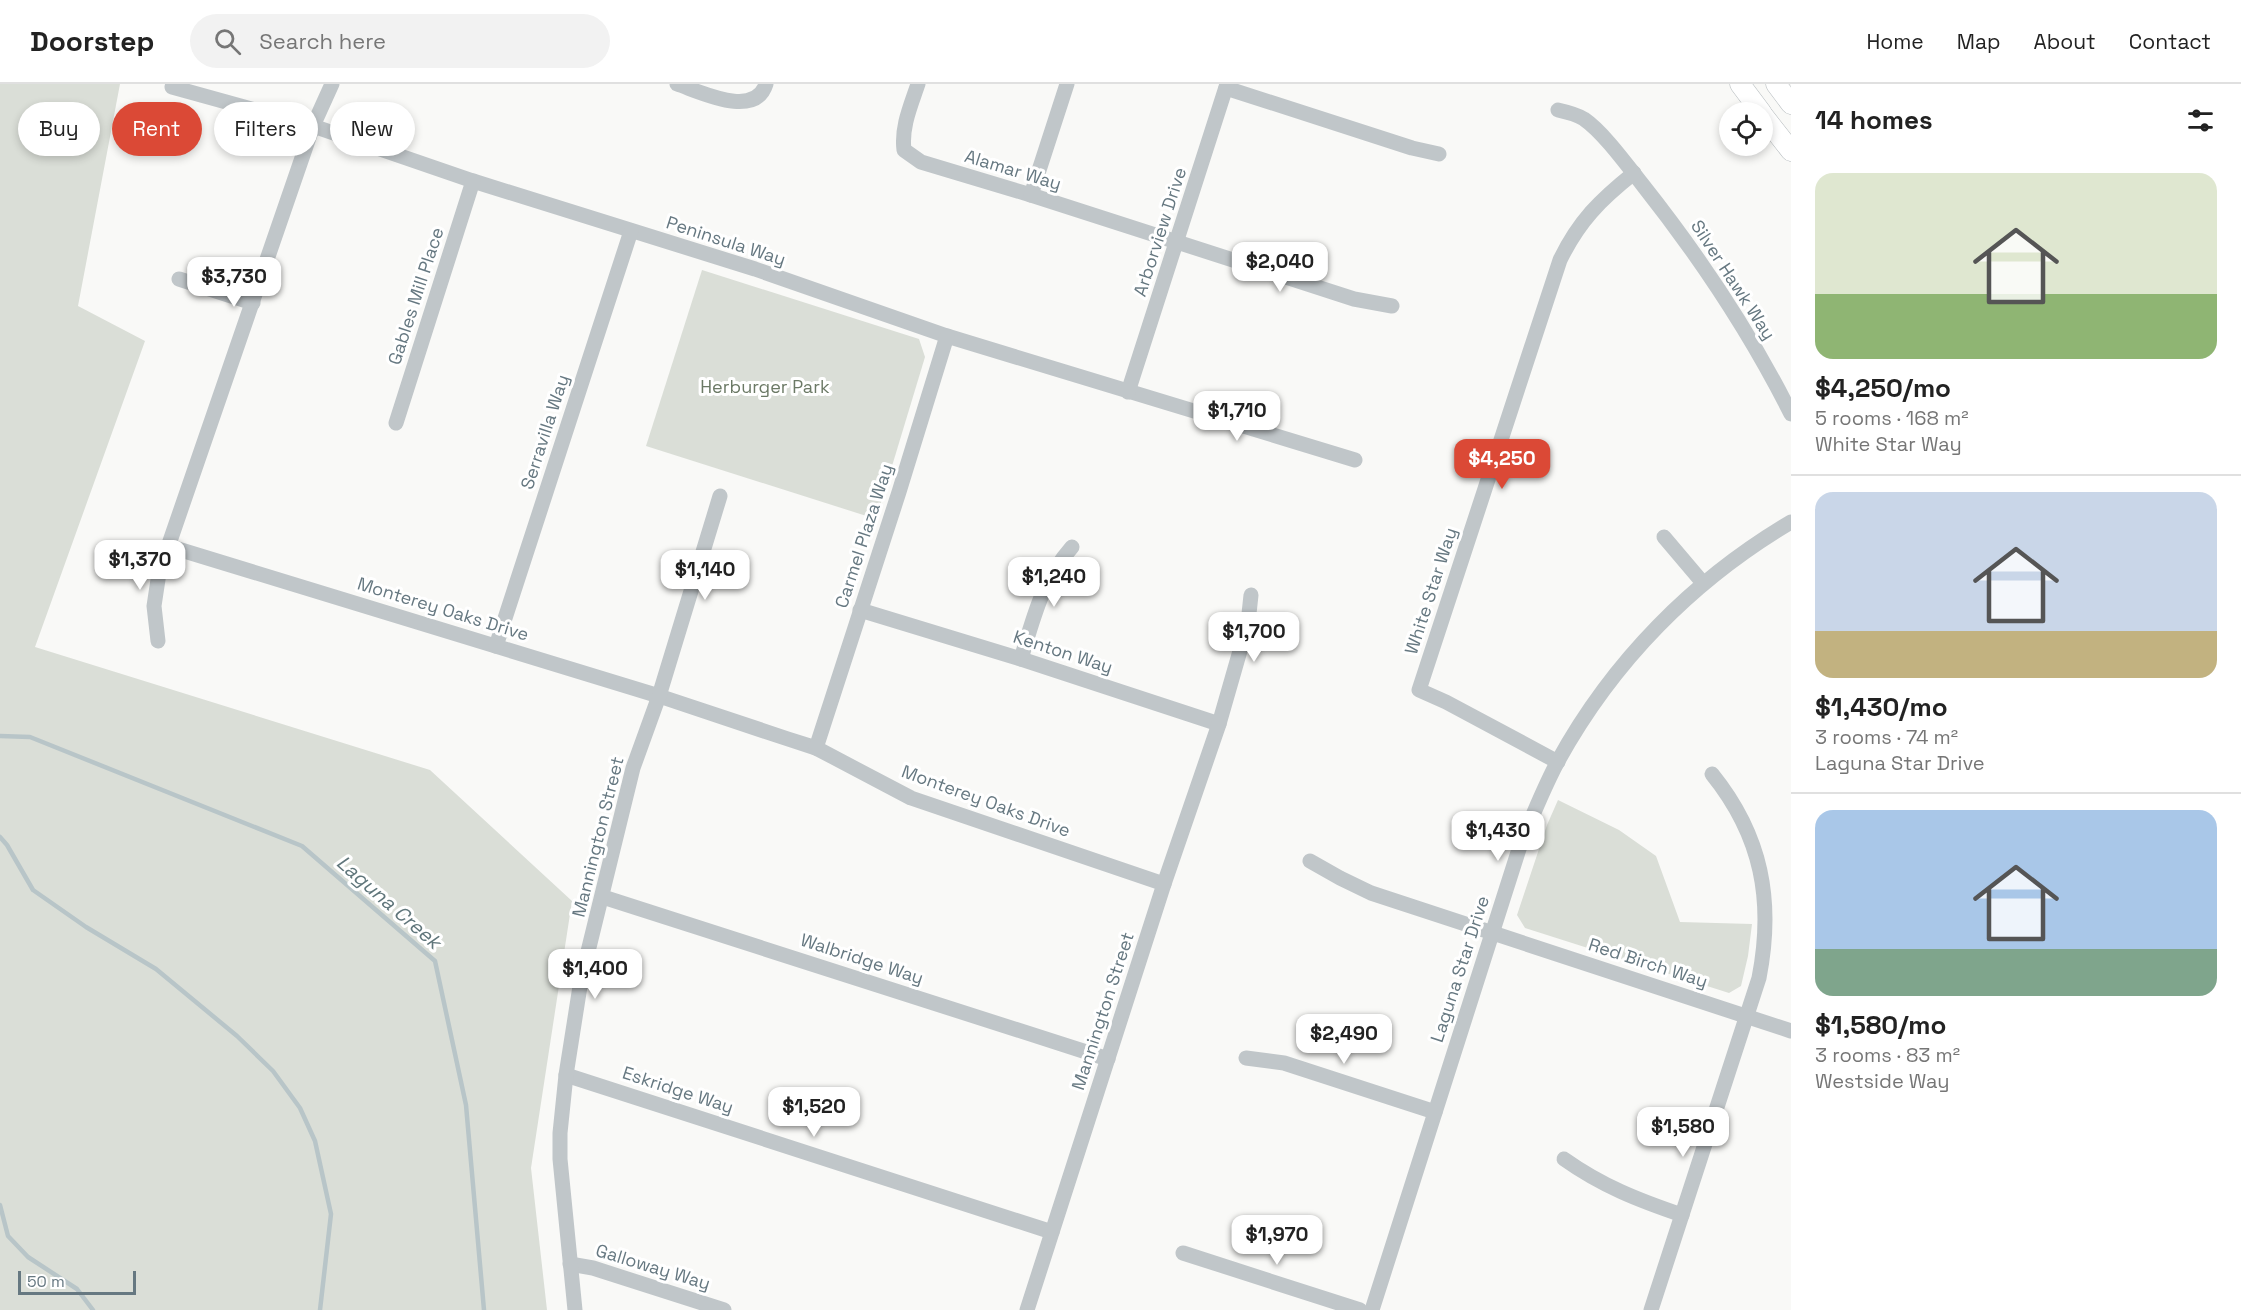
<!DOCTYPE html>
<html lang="en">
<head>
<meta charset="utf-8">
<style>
  body { margin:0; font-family:"Space Grotesk",sans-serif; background:#f2f2f2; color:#222; height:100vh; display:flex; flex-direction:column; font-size:22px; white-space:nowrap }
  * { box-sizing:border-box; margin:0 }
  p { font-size:20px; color:#767676 }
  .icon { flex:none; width:33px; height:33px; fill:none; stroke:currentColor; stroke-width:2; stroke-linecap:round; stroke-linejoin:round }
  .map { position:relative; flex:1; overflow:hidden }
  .side { display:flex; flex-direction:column; background:#fff; width:450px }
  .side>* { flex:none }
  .guide { position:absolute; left:18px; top:18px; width:570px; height:54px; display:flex; gap:12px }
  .buttons { position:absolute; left:1719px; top:18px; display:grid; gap:12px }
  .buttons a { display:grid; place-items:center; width:54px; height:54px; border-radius:50%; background:#fff; box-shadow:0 3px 9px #0003; font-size:30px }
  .scale { position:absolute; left:18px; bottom:15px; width:118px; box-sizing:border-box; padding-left:6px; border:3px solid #667881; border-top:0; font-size:16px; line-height:21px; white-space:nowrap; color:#667881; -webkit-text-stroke:4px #fff; paint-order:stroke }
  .price { position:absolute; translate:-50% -51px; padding:0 14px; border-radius:12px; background:#fff; color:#222; font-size:20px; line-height:39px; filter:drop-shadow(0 2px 3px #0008) }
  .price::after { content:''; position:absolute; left:50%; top:36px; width:18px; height:14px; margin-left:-9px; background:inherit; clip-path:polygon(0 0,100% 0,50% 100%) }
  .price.selected { background:#db4936; color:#fff }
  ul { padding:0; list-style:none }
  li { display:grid; align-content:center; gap:12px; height:318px; padding:0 24px }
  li+li { border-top:2px solid #e0e0e0 }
  li span { display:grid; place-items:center; height:186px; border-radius:18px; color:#555 }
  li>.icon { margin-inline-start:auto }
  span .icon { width:108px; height:108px; fill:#fffc; stroke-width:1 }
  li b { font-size:26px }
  h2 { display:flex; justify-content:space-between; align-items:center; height:72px; padding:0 24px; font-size:26px }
  .pill { padding:0 21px; border-radius:27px; background:#fff; box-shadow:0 3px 9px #0003; font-size:21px; line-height:54px }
  .pill.selected { background:#db4936; color:#fff }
  header { display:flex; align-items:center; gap:36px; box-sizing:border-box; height:84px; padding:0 30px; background:#fff; border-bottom:2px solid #e0e0e0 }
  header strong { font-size:28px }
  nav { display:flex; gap:33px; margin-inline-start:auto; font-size:21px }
  .search { width:420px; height:54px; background:#f2f2f2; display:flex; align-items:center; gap:15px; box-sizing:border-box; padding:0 21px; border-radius:33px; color:#767676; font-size:22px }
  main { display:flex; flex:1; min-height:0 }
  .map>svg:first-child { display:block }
  .green { fill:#daded7 }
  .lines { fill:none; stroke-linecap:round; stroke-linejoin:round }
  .stream { stroke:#b8c5c8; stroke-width:4.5 }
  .major-casing { stroke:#b2b8bb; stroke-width:21 }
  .minor { stroke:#c0c6c9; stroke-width:15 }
  .major { stroke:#fff; stroke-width:20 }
  .labels { text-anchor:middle; stroke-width:6; stroke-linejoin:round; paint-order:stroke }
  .street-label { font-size:18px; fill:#667881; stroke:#fff }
  .park-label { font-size:18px; fill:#6b7965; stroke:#fff }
  .water-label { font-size:20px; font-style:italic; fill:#60767b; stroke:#fff }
</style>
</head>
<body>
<header>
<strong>Doorstep</strong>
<div class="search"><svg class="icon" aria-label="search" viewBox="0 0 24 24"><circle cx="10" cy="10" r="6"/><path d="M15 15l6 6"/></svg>Search here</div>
<nav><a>Home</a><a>Map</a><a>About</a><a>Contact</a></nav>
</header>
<main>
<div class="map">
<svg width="1791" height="1226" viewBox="0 0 1791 1226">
  <rect width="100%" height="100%" fill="#f9f9f7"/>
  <!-- green -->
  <g class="green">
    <path d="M0 0H120L78 222 145 257 35 563 430 686 572 817 531 1084 547 1226H0Z"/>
    <path d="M702 186 919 255 925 273 876 435 646 362Z"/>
    <path d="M1558 716 1619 746 1656 772 1680 838 1752 840 1748 872 1741 902 1729 909 1525 844 1517 831 1547 741Z"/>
  </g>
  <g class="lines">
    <!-- stream -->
    <g class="stream">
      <path d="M0 652 30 653 302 762 435 877 466 1021 484 1226"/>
      <path d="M0 753 7 761 33 806 86 843 156 885 237 952 273 987 300 1024 315 1057 331 1130 320 1226"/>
      <path d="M0 1121 8 1152 28 1173 77 1205 93 1226"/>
    </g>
    <defs>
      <g id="major">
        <path d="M1740 0 1761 28"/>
        <path d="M1776 0 1791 20"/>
        <path d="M1762 30 1791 67"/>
      </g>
    </defs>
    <!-- major casing -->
    <use href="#major" class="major-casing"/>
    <!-- minor -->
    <g class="minor">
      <path d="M677 0C701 8 755 35 766 0"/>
      <path d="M918 0C911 21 901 43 904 66L921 78 1031 111 1354 215 1392 222"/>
      <path d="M172 3 313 42 473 97 755 185 947 252 1355 376"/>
      <path d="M1226 4 1412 64 1439 70"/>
      <path d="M1558 26C1567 28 1576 30 1584 35 1603 48 1627 81 1642 100 1699 172 1750 248 1791 330"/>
      <path d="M1031 111 1067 0"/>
      <path d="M179 195 253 219"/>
      <path d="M1128 308 1227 0"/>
      <path d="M396 339 473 97"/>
      <path d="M1664 453 1703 499"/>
      <path d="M168 462 659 612 788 655 816 664 911 714 1164 800"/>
      <path d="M860 526 1021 575 1219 640"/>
      <path d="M158 557 154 522 159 489 313 42 332 0"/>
      <path d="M496 562 631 147"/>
      <path d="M1021 575C1034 532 1042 497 1072 463"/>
      <path d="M816 664 899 408 947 252"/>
      <path d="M1558 678 1446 618 1419 606 1560 176C1579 137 1600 116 1634 89"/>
      <path d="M1310 777 1340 794 1371 809 1791 947"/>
      <path d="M603 813 1108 975"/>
      <path d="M1246 974 1284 979 1435 1028"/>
      <path d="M566 991 1052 1148"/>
      <path d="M1564 1075C1602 1102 1638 1116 1682 1131"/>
      <path d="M1183 1169 1360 1226"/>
      <path d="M570 1180 593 1184 724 1226"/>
      <path d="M575 1226 560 1075V1049L566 991 581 896 633 684 659 612 720 412"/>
      <path d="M1027 1226 1164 800 1219 640 1248 539 1251 511"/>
      <path d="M1372 1226 1519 765C1531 735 1543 705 1558 677 1613 577 1693 496 1791 438"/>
      <path d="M1651 1226 1759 894C1774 817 1762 752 1712 690"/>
    </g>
    <!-- major -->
    <use href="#major" class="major"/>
  </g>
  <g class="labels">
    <!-- street labels -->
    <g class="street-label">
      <text transform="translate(1013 86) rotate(17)" y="6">Alamar Way</text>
      <text transform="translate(1160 148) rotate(-72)" y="6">Arborview Drive</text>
      <text transform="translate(726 157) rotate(18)" y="6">Peninsula Way</text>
      <text transform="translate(1733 196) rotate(57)" y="6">Silver Hawk Way</text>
      <text transform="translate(416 212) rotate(-72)" y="6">Gables Mill Place</text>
      <text transform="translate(545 348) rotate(-72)" y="6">Serravilla Way</text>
      <text transform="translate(864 452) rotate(-72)" y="6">Carmel Plaza Way</text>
      <text transform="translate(1431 507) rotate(-72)" y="6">White Star Way</text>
      <text transform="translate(443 525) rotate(17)" y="6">Monterey Oaks Drive</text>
      <text transform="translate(1063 568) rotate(18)" y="6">Kenton Way</text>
      <text transform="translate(986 717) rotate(20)" y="6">Monterey Oaks Drive</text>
      <text transform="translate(598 753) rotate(-76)" y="6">Mannington Street</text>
      <text transform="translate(862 875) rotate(18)" y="6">Walbridge Way</text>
      <text transform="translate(1648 879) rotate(18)" y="6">Red Birch Way</text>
      <text transform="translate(1460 885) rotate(-72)" y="6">Laguna Star Drive</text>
      <text transform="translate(1103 927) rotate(-72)" y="6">Mannington Street</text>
      <text transform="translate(678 1006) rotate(18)" y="6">Eskridge Way</text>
      <text transform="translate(653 1183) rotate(17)" y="6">Galloway Way</text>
    </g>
    <!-- park labels -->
    <g class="park-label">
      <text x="765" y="309">Herburger Park</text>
    </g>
    <!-- water labels -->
    <g class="water-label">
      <text transform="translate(389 818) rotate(41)" y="7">Laguna Creek</text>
    </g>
  </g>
</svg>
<div class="buttons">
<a><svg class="icon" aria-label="locate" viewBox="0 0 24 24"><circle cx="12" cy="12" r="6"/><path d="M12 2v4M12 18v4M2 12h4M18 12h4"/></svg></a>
</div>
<div class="scale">50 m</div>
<b class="price" style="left:1280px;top:209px">$2,040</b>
<b class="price" style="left:234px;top:224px">$3,730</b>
<b class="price" style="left:1237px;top:358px">$1,710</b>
<b class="price selected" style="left:1502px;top:406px">$4,250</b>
<b class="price" style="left:140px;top:507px">$1,370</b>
<b class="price" style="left:705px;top:517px">$1,140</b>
<b class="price" style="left:1054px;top:524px">$1,240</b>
<b class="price" style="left:1254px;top:579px">$1,700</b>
<b class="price" style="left:1498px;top:778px">$1,430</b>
<b class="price" style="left:595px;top:916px">$1,400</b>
<b class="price" style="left:1344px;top:981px">$2,490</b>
<b class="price" style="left:814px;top:1054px">$1,520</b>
<b class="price" style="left:1683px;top:1074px">$1,580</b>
<b class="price" style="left:1277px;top:1182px">$1,970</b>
<div class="guide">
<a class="pill">Buy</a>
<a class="pill selected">Rent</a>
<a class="pill">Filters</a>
<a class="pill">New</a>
</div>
</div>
<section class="side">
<h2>14 homes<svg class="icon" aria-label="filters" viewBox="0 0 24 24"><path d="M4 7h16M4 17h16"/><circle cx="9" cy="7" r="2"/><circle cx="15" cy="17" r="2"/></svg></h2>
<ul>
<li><span style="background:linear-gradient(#dfe7d0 65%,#8fb573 0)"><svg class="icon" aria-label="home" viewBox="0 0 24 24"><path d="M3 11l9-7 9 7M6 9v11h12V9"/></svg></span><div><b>$4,250/mo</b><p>5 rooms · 168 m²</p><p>White Star Way</p></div></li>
<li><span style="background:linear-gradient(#c9d6e8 75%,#c2b280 0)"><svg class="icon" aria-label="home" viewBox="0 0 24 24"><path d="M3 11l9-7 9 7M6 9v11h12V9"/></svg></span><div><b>$1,430/mo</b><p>3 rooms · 74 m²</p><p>Laguna Star Drive</p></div></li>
<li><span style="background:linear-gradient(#a9c7e8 75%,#7fa58c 0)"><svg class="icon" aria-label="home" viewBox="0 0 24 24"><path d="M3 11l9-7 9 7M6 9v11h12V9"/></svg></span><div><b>$1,580/mo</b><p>3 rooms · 83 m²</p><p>Westside Way</p></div></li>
</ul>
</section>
</main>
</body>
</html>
